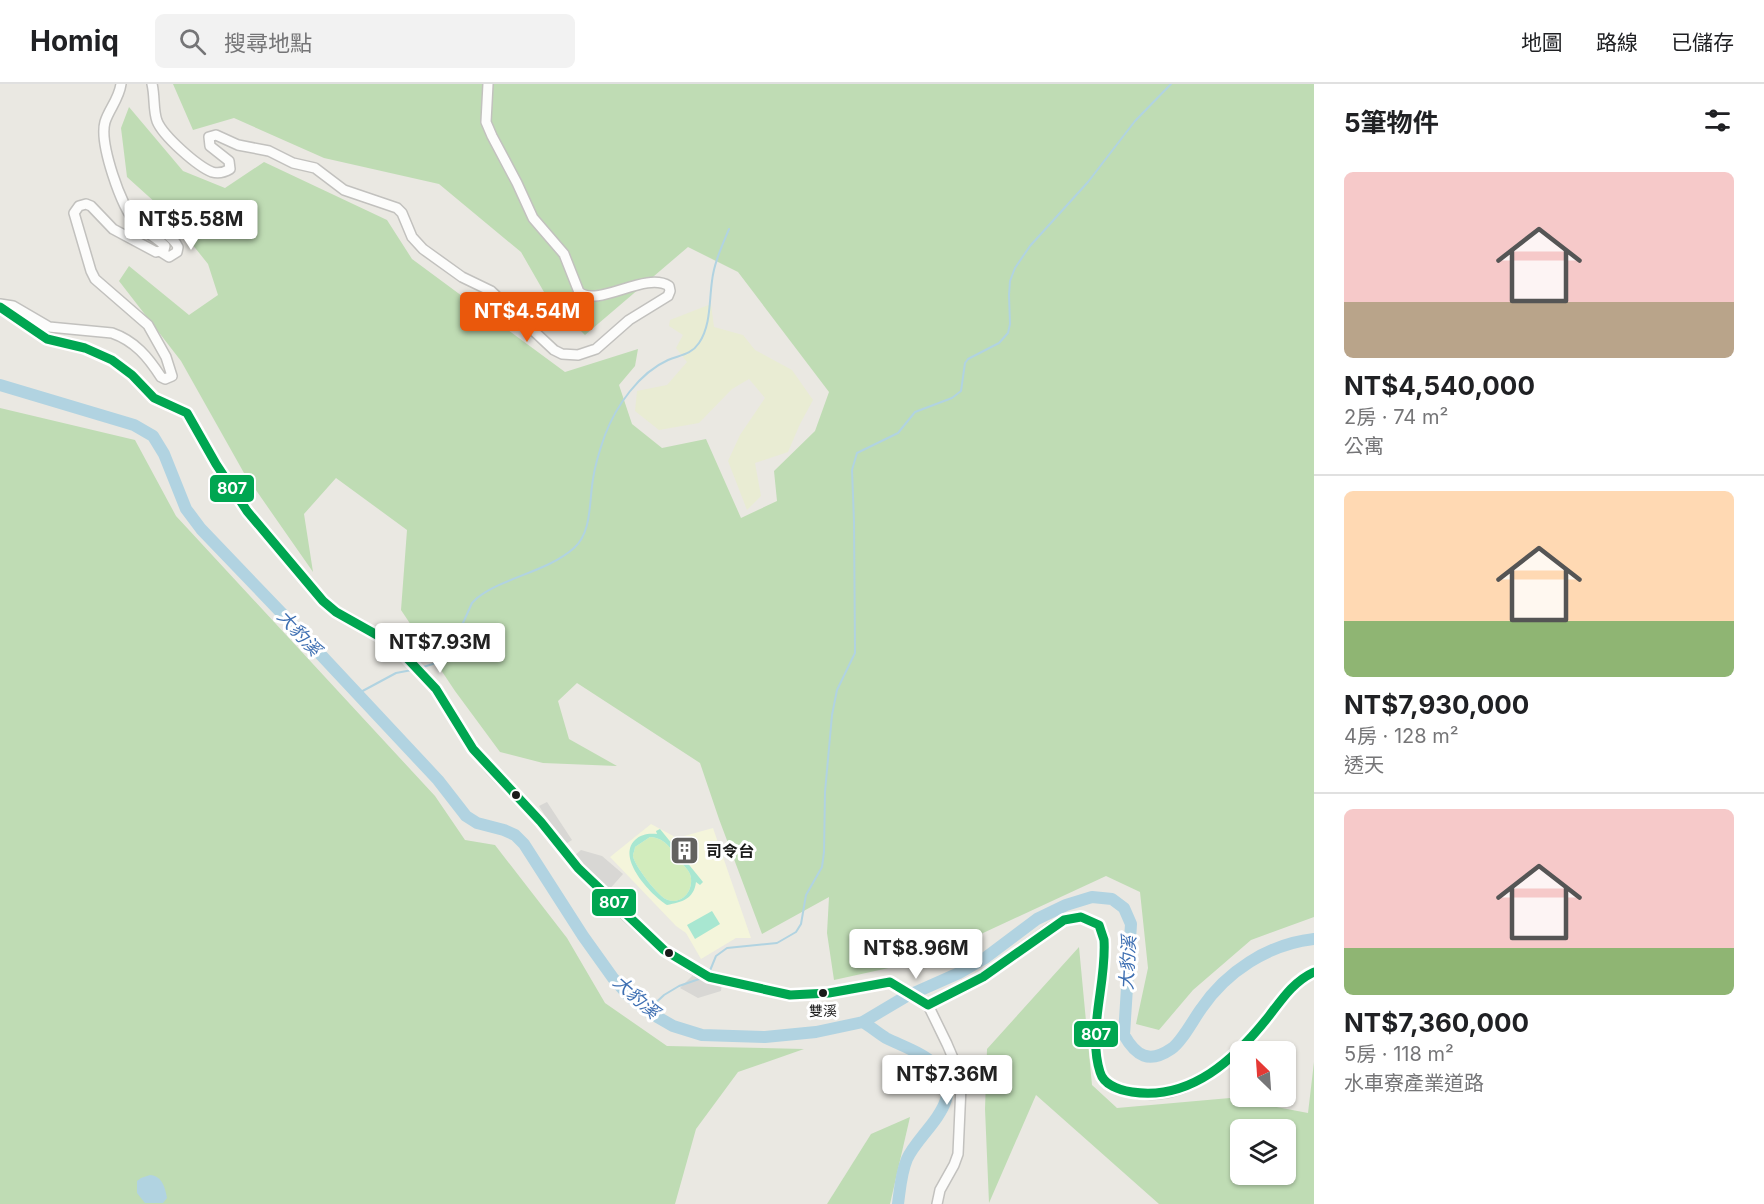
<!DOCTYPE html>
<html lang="zh-TW">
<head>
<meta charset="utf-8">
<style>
  body { margin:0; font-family:Inter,"Noto Sans TC",sans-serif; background:#f2f2f2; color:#202124; height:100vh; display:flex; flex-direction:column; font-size:22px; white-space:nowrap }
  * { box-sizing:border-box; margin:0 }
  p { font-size:20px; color:#757577 }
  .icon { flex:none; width:33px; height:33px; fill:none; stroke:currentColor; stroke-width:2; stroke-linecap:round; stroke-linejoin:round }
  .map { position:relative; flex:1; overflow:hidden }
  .panel { display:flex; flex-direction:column; background:#fff; width:450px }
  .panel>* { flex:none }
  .needle { width:39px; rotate:335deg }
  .buttons { position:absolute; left:1230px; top:957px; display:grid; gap:12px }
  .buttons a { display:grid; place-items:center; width:66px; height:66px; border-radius:9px; background:#fff; box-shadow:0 2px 4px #0004; font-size:30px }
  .price { position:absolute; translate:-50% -51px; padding:0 14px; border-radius:6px; background:#fff; color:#222; font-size:20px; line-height:39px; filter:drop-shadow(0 2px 3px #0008) }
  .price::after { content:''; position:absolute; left:50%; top:36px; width:18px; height:14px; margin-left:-9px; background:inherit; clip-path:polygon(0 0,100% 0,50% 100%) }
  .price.on { background:#ea580c; color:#fff }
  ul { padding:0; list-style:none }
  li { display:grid; align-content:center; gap:12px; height:318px; padding:0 30px }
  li+li { border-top:2px solid #e0e0e0 }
  li span { display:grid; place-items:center; height:186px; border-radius:9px; color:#555 }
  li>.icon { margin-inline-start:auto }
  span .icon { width:108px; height:108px; fill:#fffc; stroke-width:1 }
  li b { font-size:26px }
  h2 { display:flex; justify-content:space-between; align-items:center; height:72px; padding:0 30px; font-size:26px }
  header { display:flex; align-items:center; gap:36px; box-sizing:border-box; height:84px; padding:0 30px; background:#fff; border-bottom:2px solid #e0e0e0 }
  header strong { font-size:28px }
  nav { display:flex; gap:33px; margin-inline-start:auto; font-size:21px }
  .search { width:420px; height:54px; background:#f2f2f2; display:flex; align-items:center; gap:15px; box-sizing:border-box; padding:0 21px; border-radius:9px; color:#757577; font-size:22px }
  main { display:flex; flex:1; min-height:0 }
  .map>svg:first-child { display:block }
  .education { fill:#f4f5db }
  .farmland { fill:#e9ecd3 }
  .grass { fill:#d2ecbc }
  .forest { fill:#bfdcb4; fill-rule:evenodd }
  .pitch { fill:#a8e7d1; fill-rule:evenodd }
  .parking { fill:#d8d7d4 }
  .water { fill:#b1d3e1 }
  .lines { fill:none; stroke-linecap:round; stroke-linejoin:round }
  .stream { stroke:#b1d3e1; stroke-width:2 }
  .river { stroke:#b1d3e1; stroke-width:12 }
  .minor-casing { stroke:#c2c1be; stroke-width:12 }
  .minor { stroke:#fcfcfb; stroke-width:9 }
  .bus-1-casing { stroke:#fff; stroke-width:14 }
  .bus-1 { stroke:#00a651; stroke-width:9 }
  .bus-dot { fill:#1a1a1a; stroke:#fff; stroke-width:2 }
  .labels { text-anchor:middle; stroke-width:6; stroke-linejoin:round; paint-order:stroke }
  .bus-label { font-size:14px; fill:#1a1a1a; stroke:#fff }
  .poi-label { font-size:16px; font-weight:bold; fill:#1a1a1a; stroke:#fff; text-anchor:start }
  .water-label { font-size:18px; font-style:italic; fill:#3e6fb2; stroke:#fff }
  .line-badge { stroke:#fff; stroke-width:2 }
  .badge-label { font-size:16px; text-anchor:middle; font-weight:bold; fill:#fff }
</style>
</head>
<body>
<header>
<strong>Homiq</strong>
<div class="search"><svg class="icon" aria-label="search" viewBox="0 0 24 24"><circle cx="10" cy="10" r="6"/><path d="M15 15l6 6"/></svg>搜尋地點</div>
<nav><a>地圖</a><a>路線</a><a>已儲存</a></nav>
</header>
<main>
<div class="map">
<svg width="1314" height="1120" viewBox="0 0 1314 1120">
  <rect width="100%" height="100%" fill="#eae8e2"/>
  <!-- education -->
  <path class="education" d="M651 740 677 754 713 744 751 854H736L701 875 686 849 676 842 610 773Z"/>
  <!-- farmland -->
  <path class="farmland" d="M711 220 714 243 743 251 755 266 792 286 813 316 800 340 788 368 755 379 761 412 747 426 728 377 740 351 765 314 749 295 732 305 699 339 659 346 635 327 637 307 667 301 687 278 676 264 683 251 669 242 670 236Z"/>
  <!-- grass -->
  <path class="grass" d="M650 753C665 754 670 764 679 775 682 780 688 785 690 790 695 805 683 821 668 816 659 814 634 781 633 772 633 769 635 766 635 763Z"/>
  <!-- forest -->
  <g class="forest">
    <path d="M173 0H1314V833L1251 856 1193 906 1159 946 1136 940 1148 884 1140 808 1106 792 925 876 834 896 827 849 829 813 762 850 719 735 700 679 577 599 558 617 569 655 617 682 543 679 500 668 455 607 401 526 407 446 336 394 304 430 313 488 244 389 181 277 119 197 129 182 189 231 218 211 208 180 168 130 127 93 121 44 129 23 183 87 225 104 264 78 387 136 412 175 565 288 638 265 635 282 619 301 632 340 662 364 706 355 741 434 777 417 774 387 815 347 829 308 738 188 688 163 585 251 548 215 521 168 439 100 324 74 234 34 193 46Z"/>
    <path d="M0 324 135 356 176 432 435 712 465 756 495 761 567 854 605 919 667 962 804 965 738 988 696 1045 675 1120H0Z"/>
    <path d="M1079 863 1092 1001 1117 1024 1230 1014 1308 1029 1314 978V1120H1159L1036 1011 989 1119 985 1025 987 965ZM1240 1046H1286V1090H1240Z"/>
    <path d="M910 1033 890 1120H827L871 1050Z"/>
  </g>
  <!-- pitch -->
  <g class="pitch">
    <path d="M660 745 703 798 700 801 696 798C694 815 682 818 667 821 651 811 616 774 635 756 641 750 649 749 657 750L656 747ZM650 753C665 754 670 764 679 775 682 780 688 785 690 790 695 805 683 821 668 816 659 814 634 781 633 772 633 769 635 766 635 763Z"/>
    <path d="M712 827 720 840 695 855 687 841Z"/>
  </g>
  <!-- parking -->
  <g class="parking">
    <path d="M547 718 572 756 564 761 539 722Z"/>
    <path d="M581 766 602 772 623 790 607 808 574 772Z"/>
    <path d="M692 892 706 896 722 898 721 907 698 914 680 904Z"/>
  </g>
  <!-- water -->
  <path class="water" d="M150 1091C162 1092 165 1103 167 1114L163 1119H145L137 1109V1097L141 1094Z"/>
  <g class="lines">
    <!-- stream -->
    <g class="stream">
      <path d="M420 584 436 579 449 570 472 519 477 514C504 493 547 488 574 464 592 448 589 418 593 395 595 381 600 365 605 351 616 322 639 289 668 276 680 271 691 271 699 259 711 241 709 218 712 197 714 179 722 162 729 145"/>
      <path d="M357 610 396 589 412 586"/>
      <path d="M709 889 716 872 727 864 777 859 796 848 801 840 806 811 822 783 824 768 825 708 832 631 837 606 855 569 854 437 852 386 857 369 898 349 915 328 952 314 961 307 965 279 968 275 999 259 1008 249 1010 240 1009 211 1010 197 1015 184 1030 162 1088 98 1135 37 1171 0"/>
      <path d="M647 927 664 911 679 902 702 894"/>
    </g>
    <!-- river -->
    <g class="river">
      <path d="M0 301 134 341 153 352 164 370 186 425 201 445 293 541 438 696 466 732 477 739 504 746 515 751 524 760 583 852 613 894 629 912 647 927 673 942 702 951 765 953 816 948 863 938 905 913 959 889 985 874 1037 835 1066 821 1092 813 1112 815 1124 824 1131 840 1124 951C1136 972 1149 980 1171 965 1181 959 1193 936 1201 925 1226 888 1268 860 1314 855"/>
      <path d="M863 938C871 943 878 949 886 954 902 962 921 968 934 980 972 1014 919 1047 907 1075 901 1089 900 1105 898 1120"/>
    </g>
    <defs>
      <g id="minor">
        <path d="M152 0C155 12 153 26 157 37 163 52 197 82 212 88 219 90 225 88 230 85L229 77 210 62 209 53 216 51 238 61 269 67 293 79 315 84 344 106 397 124 402 129 412 153 423 165 462 193 491 207 554 266 562 270 578 271 596 265 629 236 668 212 670 207 669 202C645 187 598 224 579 208L564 170 533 134 517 99 492 52 486 38 488 0"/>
        <path d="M148 127 147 132C153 146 172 149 178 163L177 168 169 173 161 168"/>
        <path d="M0 220 13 222 49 243 112 249C135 257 148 273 161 293L165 295 172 292 166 273 148 241 95 195 91 187 74 129 79 122 86 120 91 122 113 145 156 168 164 166 165 162C156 153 144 148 136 139 121 123 99 59 105 38 109 25 119 15 121 0"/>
        <path d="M0 223 47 255 85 264 112 276 132 291 154 314 187 329 216 380 247 427 323 517 336 528 384 555 405 572 436 605 473 665 491 686 541 738 578 784 621 827 664 866 698 888 709 893 790 911 829 909 890 898 895 900 928 921 983 893 1049 845 1064 836 1081 833 1099 841C1107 854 1104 867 1103 881 1101 907 1092 967 1100 990 1105 1002 1118 1005 1130 1008 1189 1022 1239 971 1272 928 1285 913 1295 894 1314 888"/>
        <path d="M928 921 947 960 959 988 961 1002 958 1070 954 1081 940 1106 937 1120"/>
        <path d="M926 990 953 974"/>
      </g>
    </defs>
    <!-- minor casing -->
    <use href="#minor" class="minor-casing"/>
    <!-- minor -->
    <use href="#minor" class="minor"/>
    <defs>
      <path id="bus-1" d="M0 223 47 255 85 264 112 276 132 291 154 314 187 329 216 380 247 427 323 517 336 528 384 555 405 572 436 605 473 665 541 738 578 784 664 866 709 893 790 911 829 909 890 898 928 921 983 893 1064 836 1081 833 1099 841 1104 856C1107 898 1087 947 1100 988 1104 1002 1120 1006 1132 1008 1191 1017 1235 975 1269 932 1282 915 1294 897 1314 888"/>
    </defs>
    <!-- bus-1 casing -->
    <use href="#bus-1" class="bus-1-casing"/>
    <!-- bus-1 -->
    <use href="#bus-1" class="bus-1"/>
  </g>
  <!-- icons -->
  <defs>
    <symbol id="building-square" viewBox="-11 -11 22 22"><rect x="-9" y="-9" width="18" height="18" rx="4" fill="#636260" stroke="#fff"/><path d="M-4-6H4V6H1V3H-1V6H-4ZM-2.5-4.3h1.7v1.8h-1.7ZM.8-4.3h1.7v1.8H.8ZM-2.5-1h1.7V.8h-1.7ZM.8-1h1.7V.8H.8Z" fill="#fff"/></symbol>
  </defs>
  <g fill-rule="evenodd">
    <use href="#building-square" x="668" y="750" width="33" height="33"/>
  </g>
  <!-- markers -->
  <g class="bus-dot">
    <circle cx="516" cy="711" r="5"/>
    <circle cx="669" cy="869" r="5"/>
    <circle cx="823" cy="909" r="5"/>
  </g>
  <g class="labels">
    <!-- bus labels -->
    <g class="bus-label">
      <text x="823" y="932">雙溪</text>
    </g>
    <!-- poi labels -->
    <g class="poi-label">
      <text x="706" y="773">司令台</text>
    </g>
    <!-- water labels -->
    <g class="water-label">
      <text transform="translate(299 549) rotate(47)" y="6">大豹溪</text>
      <text transform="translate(1128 879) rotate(-87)" y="6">大豹溪</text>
      <text transform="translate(636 913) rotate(42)" y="6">大豹溪</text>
    </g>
  </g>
  <g class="line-badge">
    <rect x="209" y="390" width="46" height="29" rx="6" fill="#00a651"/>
    <rect x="591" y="804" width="46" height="29" rx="6" fill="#00a651"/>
    <rect x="1073" y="936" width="46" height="28" rx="6" fill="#00a651"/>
  </g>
  <g class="badge-label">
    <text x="232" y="410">807</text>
    <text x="614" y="824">807</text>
    <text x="1096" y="956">807</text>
  </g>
</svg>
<div class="buttons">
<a><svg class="needle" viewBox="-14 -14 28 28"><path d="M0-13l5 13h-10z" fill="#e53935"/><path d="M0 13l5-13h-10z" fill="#757577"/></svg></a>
<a><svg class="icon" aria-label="layers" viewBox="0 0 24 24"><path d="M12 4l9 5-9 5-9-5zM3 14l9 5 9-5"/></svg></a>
</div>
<b class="price" style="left:191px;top:167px">NT$5.58M</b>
<b class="price on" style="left:527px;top:259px">NT$4.54M</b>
<b class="price" style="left:440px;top:590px">NT$7.93M</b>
<b class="price" style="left:916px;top:896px">NT$8.96M</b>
<b class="price" style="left:947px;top:1022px">NT$7.36M</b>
</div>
<section class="panel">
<h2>5筆物件<svg class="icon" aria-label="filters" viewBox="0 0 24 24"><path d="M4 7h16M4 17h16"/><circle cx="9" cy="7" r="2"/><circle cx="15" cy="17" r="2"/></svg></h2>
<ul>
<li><span style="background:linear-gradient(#f6c9c9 70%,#b9a48a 0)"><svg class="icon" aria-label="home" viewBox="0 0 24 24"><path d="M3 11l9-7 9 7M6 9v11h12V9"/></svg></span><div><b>NT$4,540,000</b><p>2房 · 74 m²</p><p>公寓</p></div></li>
<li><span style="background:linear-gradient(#ffd9b3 70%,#8fb573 0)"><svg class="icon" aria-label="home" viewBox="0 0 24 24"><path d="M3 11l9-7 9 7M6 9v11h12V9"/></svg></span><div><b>NT$7,930,000</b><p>4房 · 128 m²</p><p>透天</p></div></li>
<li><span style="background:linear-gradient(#f6c9c9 75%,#8fb573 0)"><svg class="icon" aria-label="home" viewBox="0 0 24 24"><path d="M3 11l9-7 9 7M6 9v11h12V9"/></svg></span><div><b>NT$7,360,000</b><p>5房 · 118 m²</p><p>水車寮產業道路</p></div></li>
</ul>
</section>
</main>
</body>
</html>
